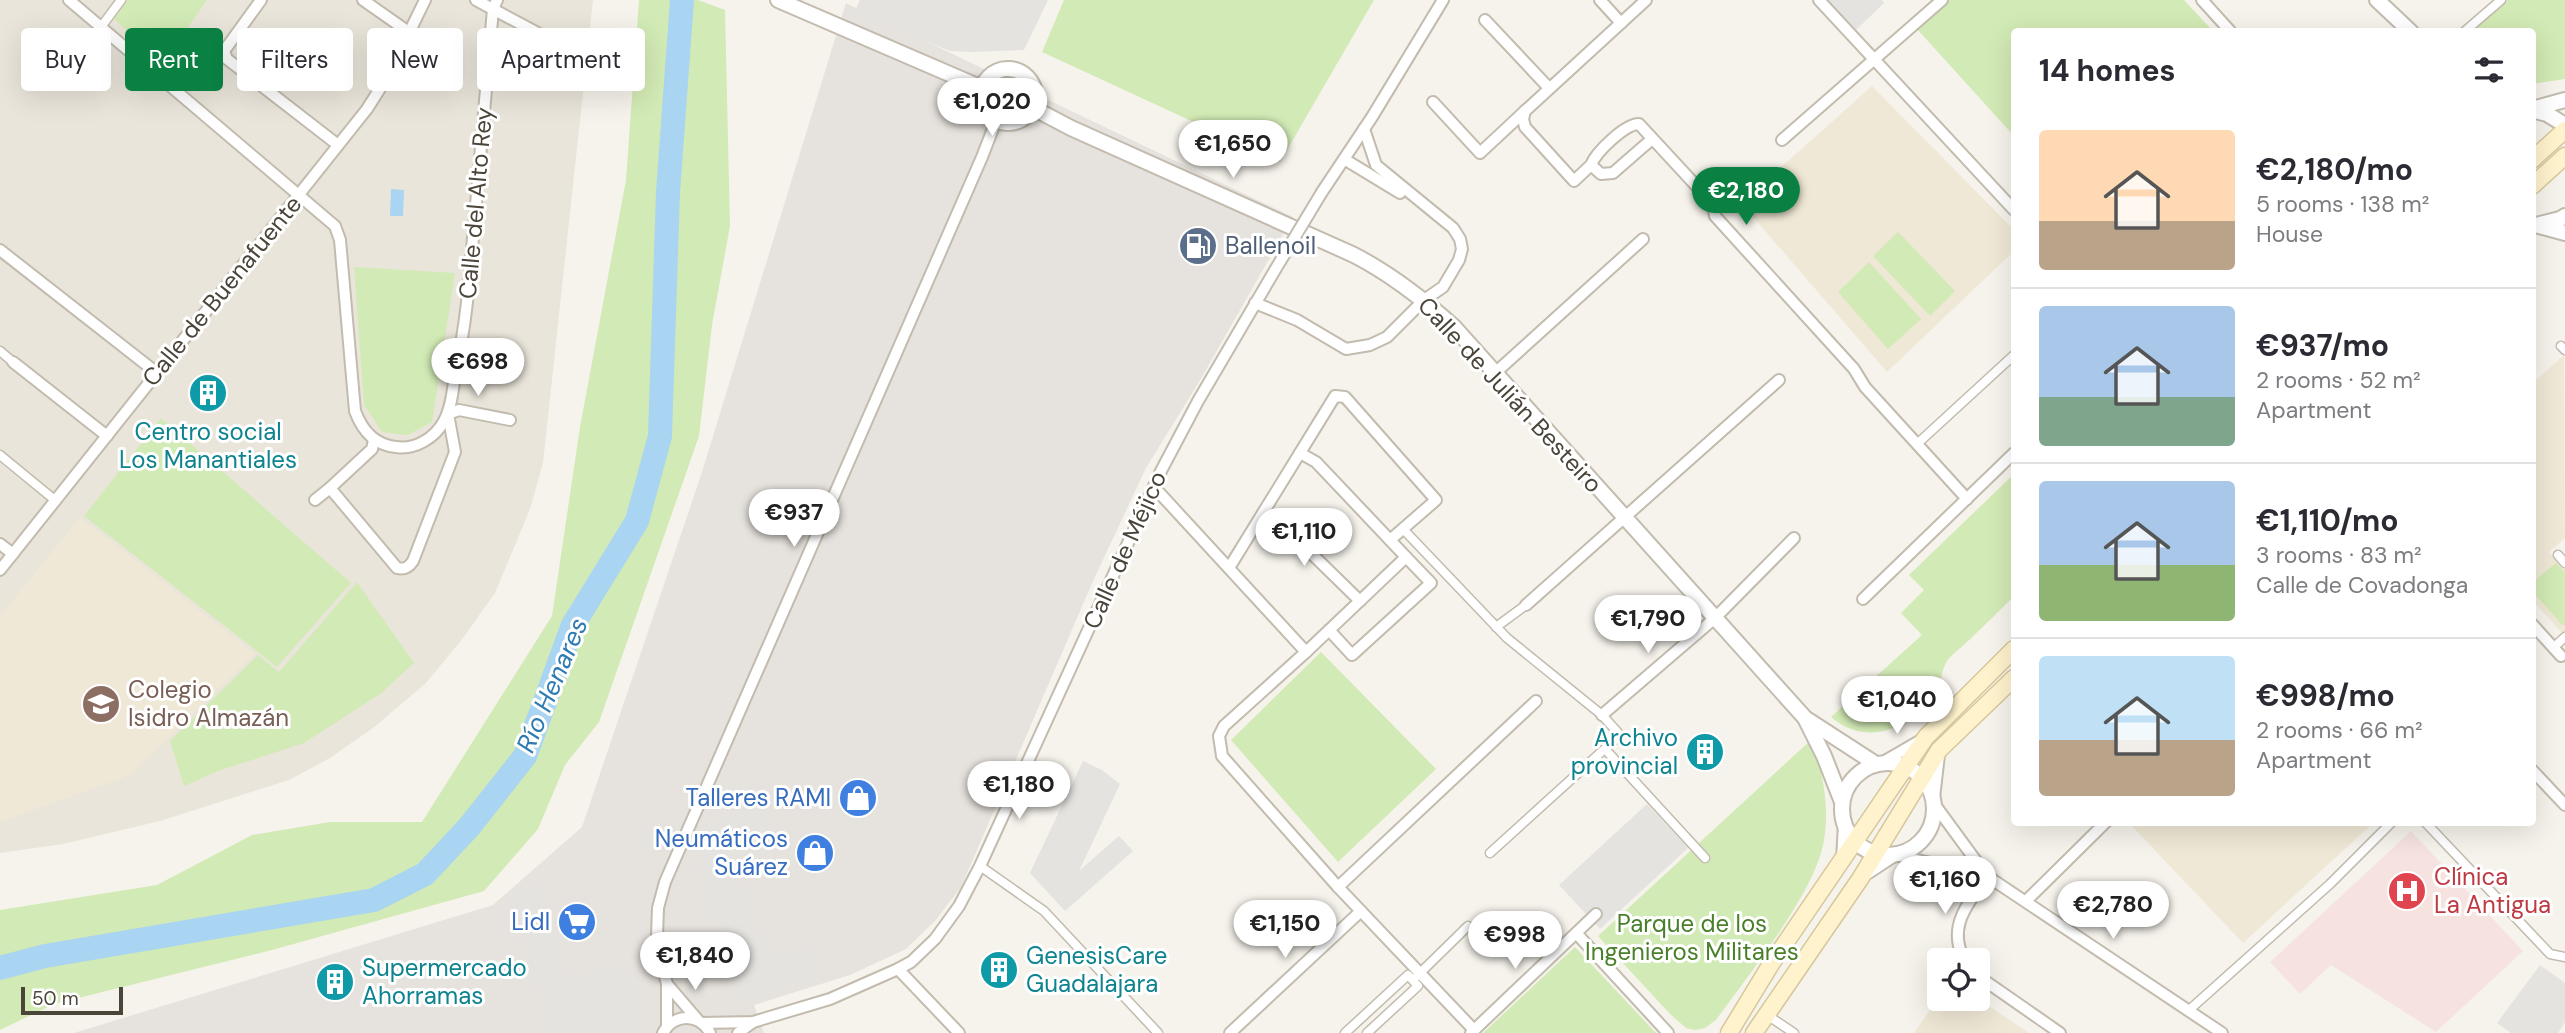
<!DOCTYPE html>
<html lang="en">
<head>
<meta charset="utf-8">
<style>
  body { margin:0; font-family:"DM Sans",sans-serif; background:#f7f7f7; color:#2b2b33; height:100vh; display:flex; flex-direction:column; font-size:26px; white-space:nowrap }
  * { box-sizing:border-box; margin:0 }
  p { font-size:23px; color:#7c7c81 }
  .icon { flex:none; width:38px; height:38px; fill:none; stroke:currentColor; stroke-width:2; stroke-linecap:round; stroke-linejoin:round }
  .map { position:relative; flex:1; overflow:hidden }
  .details { position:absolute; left:2011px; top:28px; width:525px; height:798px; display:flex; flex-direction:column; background:#fff; border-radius:7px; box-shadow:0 7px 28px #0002 }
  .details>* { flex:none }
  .guide { position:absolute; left:21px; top:28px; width:665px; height:63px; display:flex; gap:14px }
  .tools { position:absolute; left:1927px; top:948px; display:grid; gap:14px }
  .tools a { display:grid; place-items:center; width:63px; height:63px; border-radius:7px; background:#fff; box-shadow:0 7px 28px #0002; font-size:35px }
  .scale { position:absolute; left:21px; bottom:18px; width:102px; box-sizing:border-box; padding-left:7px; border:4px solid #4b4439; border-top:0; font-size:19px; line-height:24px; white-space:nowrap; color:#4b4439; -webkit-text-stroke:5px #fff; paint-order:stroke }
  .price { position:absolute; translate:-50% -60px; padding:0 16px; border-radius:24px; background:#fff; color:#222; font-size:23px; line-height:46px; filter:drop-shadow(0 2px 4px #0008) }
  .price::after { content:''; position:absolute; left:50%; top:42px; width:21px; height:16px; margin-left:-10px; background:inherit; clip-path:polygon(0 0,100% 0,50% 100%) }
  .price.on { background:#0b8043; color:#fff }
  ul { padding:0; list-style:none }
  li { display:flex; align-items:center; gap:21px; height:175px; padding:0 28px }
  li+li { border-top:2px solid #e1e1e2 }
  li span { display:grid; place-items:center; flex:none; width:196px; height:140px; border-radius:7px; color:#555 }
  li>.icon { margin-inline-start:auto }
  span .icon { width:84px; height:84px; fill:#fffc; stroke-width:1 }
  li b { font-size:30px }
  h2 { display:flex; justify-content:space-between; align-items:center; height:84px; padding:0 28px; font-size:30px }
  .pill { padding:0 24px; border-radius:7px; background:#fff; box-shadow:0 7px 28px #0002; font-size:24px; line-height:63px }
  .pill.on { background:#0b8043; color:#fff }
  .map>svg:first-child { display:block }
  .residential { fill:#eae5da }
  .industrial { fill:#e6e2dd }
  .education { fill:#efe8d6 }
  .medical { fill:#f6e3e0 }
  .green { fill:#d2eab5 }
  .parking { fill:#e5e3e0 }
  .water { fill:#a9d4f2 }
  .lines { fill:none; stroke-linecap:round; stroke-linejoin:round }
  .river { stroke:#a9d4f2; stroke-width:24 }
  .pedestrian-casing { stroke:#c2bbae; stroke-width:11 }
  .minor-casing { stroke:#c2bbae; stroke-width:14 }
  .tertiary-casing { stroke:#c2bbae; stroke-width:18 }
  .secondary-casing { stroke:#d6c79b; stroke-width:19 }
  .pedestrian { stroke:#fff; stroke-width:8 }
  .minor { stroke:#fff; stroke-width:10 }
  .tertiary { stroke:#fff; stroke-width:14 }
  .secondary { stroke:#fff3cd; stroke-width:16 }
  .minor-bridge-casing { stroke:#c2bbae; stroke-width:14; stroke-linecap:butt }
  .minor-bridge { stroke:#fff; stroke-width:10 }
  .labels { text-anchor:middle; stroke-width:6; stroke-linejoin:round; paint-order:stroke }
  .street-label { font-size:24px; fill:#4b4439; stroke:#fff }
  .service-label { font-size:24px; fill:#4e5e75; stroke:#fff; text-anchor:start }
  .culture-label { font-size:24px; fill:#0d838f; stroke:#fff; text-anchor:start }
  .education-label { font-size:24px; fill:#785e54; stroke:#fff; text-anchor:start }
  .shop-label { font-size:24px; fill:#366cbe; stroke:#fff; text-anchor:end }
  .health-label { font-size:24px; fill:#be3a42; stroke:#fff; text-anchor:start }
  .park-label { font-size:24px; fill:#4a7f2a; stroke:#fff }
  .water-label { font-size:26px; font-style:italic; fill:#2e7ab2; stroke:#fff }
</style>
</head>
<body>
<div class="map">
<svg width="2565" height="1033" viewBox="0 0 2565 1033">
  <rect width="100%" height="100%" fill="#f6f3ec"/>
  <!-- residential -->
  <path class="residential" d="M0 0H593L543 463 530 509 495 593 463 638 426 683 373 728 330 758 289 780 160 821 63 844 0 853Z"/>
  <!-- industrial -->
  <path class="industrial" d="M846 3 1293 217 1199 382 1146 468 1093 581 961 887 935 921 906 949 850 975 754 1005 764 1033H74L493 905 582 827 702 472Z"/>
  <!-- education -->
  <g class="education">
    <path d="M1872 86 2014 230V251L1887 372 1741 203Z"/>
    <path d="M2564 355 2565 538 2549 552 2565 569V632L2563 634 2532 600V384Z"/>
    <path d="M80 517 255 654 130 775 0 822V616Z"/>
    <path d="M2129 823H2373L2243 943Z"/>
    <path d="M1939 997V999H1978L2029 1033H1914Z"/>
  </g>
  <!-- medical -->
  <path class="medical" d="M2411 831 2523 951 2436 1032 2331 965 2300 994 2270 962Z"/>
  <!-- green -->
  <g class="green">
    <path d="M128 0H207L163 63 114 19Z"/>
    <path d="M639 0H698L725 10 730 226 712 325 699 436 599 722 565 765 538 829 484 891 272 950 54 1004 0 1030V910L157 885 252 835 330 822H422L552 616 580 427 626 180Z"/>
    <path d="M1064 0H1374L1280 162 1042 52Z"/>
    <path d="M1949 0H2184L2213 31 2014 32V136L1917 29Z"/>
    <path d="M2507 0H2565V79L2532 84V32H2473Z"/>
    <path d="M1898 232 1955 291 1930 316 1873 256Z"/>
    <path d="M1869 262 1921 319 1888 349 1838 292Z"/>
    <path d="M354 267 455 273 432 422 408 435 382 432 364 405Z"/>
    <path d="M161 418 351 583 277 667 84 516Z"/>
    <path d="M2014 474V596C1999 611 1983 627 1967 642 1961 648 1952 654 1947 661 1942 668 1941 682 1936 691 1914 727 1868 749 1831 717L1922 635 1901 613 1924 590 1909 575Z"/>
    <path d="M2556 563 2565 572V624L2563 626 2532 591V583Z"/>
    <path d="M357 582 414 663 380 694 304 743 218 771 184 786 170 741 258 655 279 672Z"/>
    <path d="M1321 652 1436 769 1338 862 1231 740Z"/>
    <path d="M1812 739C1822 771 1830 806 1824 840 1816 892 1748 975 1716 1020L1705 1028 1695 1030 1686 1028 1670 1014 1598 936Z"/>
    <path d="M1575 947 1656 1033H1483Z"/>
  </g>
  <!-- parking -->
  <g class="parking">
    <path d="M860 0H1048L1024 50 971 52 950 51 854 13Z"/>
    <path d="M1828 0H1882L1884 3 1856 30Z"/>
    <path d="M1083 761 1102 770 1120 784 1079 871 1119 836 1133 851 1065 911 1030 873Z"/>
    <path d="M1647 804 1688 848 1600 929 1559 885Z"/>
    <path d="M764 808 770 830 727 844 766 960 807 947 817 977 743 1002 698 867 717 822Z"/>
    <path d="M534 882 567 982 625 964 642 1018 629 1033H554L516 915 505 901 524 885Z"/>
    <path d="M2540 965 2565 983V1022L2558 1033H2511L2497 1023Z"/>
  </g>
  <!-- water -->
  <path class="water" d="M391 189 404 190 403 216H390Z"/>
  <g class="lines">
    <!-- river -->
    <path class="river" d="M0 968 45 956 374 900 425 874 469 827 525 756 573 625 637 521 660 436 668 192 682 0"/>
    <defs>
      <g id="pedestrian">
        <path d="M101 27 121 0"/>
        <path d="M2464 32 2501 0"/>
        <path d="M2561 346 2565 350"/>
        <path d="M0 351 13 362"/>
        <path d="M1917 444 2014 355"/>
        <path d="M0 455 56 501"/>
        <path d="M1403 529 1507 638 1602 715 1620 735 1490 853"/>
        <path d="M2558 555 2565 563"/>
        <path d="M1496 627 1526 605"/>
        <path d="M2553 648 2565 637"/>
        <path d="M1605 749 1705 858"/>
        <path d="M2425 822 2550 954 2565 957"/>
        <path d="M980 866 1044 911 1158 1033"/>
        <path d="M1417 976 1468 926"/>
        <path d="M2188 1011 2330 884 2392 822"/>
        <path d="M1767 1015 1794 1033"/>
        <path d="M1345 1033 1408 975 1418 986 1367 1033"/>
      </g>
      <g id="minor">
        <path d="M69 0 335 226 340 240 355 411C362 430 374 445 396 447 415 450 435 438 444 421 453 405 453 382 457 364 468 315 470 266 475 216 481 147 487 78 493 9L497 0"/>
        <path d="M261 0 224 51 227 59 338 145"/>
        <path d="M363 0 410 33"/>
        <path d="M476 0 560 45"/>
        <path d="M1600 0 1621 23"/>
        <path d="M1819 0 2014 210"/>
        <path d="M2202 0 2231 32"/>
        <path d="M1485 20 1549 88"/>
        <path d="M1433 102 1480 153 1525 111"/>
        <path d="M1652 139 1613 173 1601 174 1591 165C1596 152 1625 124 1639 124L1713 204 1715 216 1854 369 1865 387 1967 499"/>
        <path d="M1782 140 1942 0"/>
        <path d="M1344 159 1400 193"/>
        <path d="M1591 165 1574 181 1525 127 1523 119 1525 111 1646 0"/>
        <path d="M1322 192 1372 117 1443 0"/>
        <path d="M0 250 157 373"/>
        <path d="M1255 303 1297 320 1346 349 1370 345 1387 337 1424 300 1443 287 1459 260 1462 249 1460 239 1453 228 1376 165 1364 129"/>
        <path d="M13 362 107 436"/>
        <path d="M1495 373 1643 239"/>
        <path d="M374 440 372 449 330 488 397 568C405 570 409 567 413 561L455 452 448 414 459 410 510 420"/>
        <path d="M1300 453 1316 462 1406 557"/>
        <path d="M1154 487 1306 652 1224 726 1219 736 1222 756 1338 887 1474 1030"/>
        <path d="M315 500 330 488"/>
        <path d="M1263 513 1275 518 1360 601"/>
        <path d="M0 544 13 554"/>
        <path d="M1229 568 1335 396 1345 397 1436 500 1390 540"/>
        <path d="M0 570 367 109 388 76 425 0"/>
        <path d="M1863 599 2014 453"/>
        <path d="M1526 605 1779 380"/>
        <path d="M2532 624 2561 656"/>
        <path d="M1306 652 1406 557 1431 583 1352 655 1329 630"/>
        <path d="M1602 715 1715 618 1794 538"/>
        <path d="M1883 762 1921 740"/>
        <path d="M2532 770 2565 805"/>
        <path d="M1934 798 1939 755"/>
        <path d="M1935 805 1987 876"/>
        <path d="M1842 860 1844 824"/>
        <path d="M1864 876 1896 855 1987 876 2222 1033"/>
        <path d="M1338 887 1536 701"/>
        <path d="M2026 901 2106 822"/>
        <path d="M1577 934 1668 1033"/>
        <path d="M1965 961C1946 927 1968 904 1987 876"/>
        <path d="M898 969 959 1033"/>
        <path d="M1978 976 2060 1033"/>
        <path d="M667 984 697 1019"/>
        <path d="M702 1023 753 1022 830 999 898 969 911 962 935 939 959 906 980 866 1161 471 1198 401 1275 270"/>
        <path d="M667 1026V984L659 954 657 936 658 908 665 882 982 157 996 121"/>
        <path d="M663 1033C674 1013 699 1013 710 1033"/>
        <path d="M738 1033 753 1022"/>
        <path d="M1230 1033 1361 911"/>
        <path d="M1471 1033 1596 914"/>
      </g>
      <g id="tertiary">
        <path d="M778 0 982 88"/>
        <path d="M2377 0 2411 32"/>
        <circle cx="1008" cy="96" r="27"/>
        <path d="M1033 108 1071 128 1354 255C1391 274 1423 299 1454 327L1805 718 1876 764"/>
        <path d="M2532 109 2565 100"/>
        <path d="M2532 110 2547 114 2565 125"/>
        <path d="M2532 226 2560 219 2565 216"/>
        <path d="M2539 226 2565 233"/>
        <path d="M1806 720 1824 756 1842 802"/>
        <circle cx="1888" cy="809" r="46"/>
      </g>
      <g id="secondary">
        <path d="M2532 160 2565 130"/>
        <path d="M2532 186 2565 156"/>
        <path d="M1729 1033 1771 964 1926 737 2014 649"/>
        <path d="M1754 1033 1860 879 1939 750 2014 678"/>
      </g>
    </defs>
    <!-- pedestrian casing -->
    <use href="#pedestrian" class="pedestrian-casing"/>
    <!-- minor casing -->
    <use href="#minor" class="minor-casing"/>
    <!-- tertiary casing -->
    <use href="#tertiary" class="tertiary-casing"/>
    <!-- secondary casing -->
    <use href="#secondary" class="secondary-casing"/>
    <!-- pedestrian -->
    <use href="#pedestrian" class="pedestrian"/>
    <!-- minor -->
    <use href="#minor" class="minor"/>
    <!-- tertiary -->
    <use href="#tertiary" class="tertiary"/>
    <!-- secondary -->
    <use href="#secondary" class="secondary"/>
    <defs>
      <path id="minor-bridge" d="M1275 270 1322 192"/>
    </defs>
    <!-- minor-bridge casing -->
    <use href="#minor-bridge" class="minor-bridge-casing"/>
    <!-- minor-bridge -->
    <use href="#minor-bridge" class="minor-bridge"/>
  </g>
  <!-- icons -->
  <defs>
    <symbol id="fuel-disc" viewBox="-11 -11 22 22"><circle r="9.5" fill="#5c6f8a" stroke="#fff"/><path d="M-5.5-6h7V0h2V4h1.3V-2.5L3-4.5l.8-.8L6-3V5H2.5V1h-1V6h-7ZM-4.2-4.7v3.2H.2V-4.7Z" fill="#fff"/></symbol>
    <symbol id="building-disc" viewBox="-11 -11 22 22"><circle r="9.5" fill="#0f9aa8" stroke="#fff"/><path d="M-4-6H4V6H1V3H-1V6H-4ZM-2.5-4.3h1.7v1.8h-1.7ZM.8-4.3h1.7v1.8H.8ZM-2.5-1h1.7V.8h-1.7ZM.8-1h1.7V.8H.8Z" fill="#fff"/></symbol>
    <symbol id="school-disc" viewBox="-11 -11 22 22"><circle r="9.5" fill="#8d6e63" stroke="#fff"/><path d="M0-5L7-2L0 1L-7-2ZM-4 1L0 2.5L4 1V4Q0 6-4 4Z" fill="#fff"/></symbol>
    <symbol id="shop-disc" viewBox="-11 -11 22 22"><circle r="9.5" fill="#3f7fe0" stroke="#fff"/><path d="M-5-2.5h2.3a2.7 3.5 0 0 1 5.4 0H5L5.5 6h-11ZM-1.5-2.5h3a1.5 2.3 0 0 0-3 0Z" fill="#fff"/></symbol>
    <symbol id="hospital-disc" viewBox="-11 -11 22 22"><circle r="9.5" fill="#e0444e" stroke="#fff"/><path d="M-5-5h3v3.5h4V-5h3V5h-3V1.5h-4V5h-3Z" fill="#fff"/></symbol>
    <symbol id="supermarket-disc" viewBox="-11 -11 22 22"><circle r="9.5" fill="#3f7fe0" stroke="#fff"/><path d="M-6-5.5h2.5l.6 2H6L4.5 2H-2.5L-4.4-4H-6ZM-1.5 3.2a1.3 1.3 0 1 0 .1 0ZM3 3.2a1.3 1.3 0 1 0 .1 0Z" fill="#fff"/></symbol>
  </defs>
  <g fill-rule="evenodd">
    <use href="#fuel-disc" x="1176" y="224" width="44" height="44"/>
    <use href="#building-disc" x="186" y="371" width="44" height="44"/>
    <use href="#school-disc" x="79" y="682" width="44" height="44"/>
    <use href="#building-disc" x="1683" y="730" width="44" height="44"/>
    <use href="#shop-disc" x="836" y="776" width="44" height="44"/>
    <use href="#shop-disc" x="793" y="831" width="44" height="44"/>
    <use href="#hospital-disc" x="2385" y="869" width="44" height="44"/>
    <use href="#supermarket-disc" x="555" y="900" width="44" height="44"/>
    <use href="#building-disc" x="977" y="948" width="44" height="44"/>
    <use href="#building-disc" x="313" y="960" width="44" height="44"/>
  </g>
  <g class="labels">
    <!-- street labels -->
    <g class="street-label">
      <text transform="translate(476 203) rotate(-85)" y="8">Calle del Alto Rey</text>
      <text transform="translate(222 291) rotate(-51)" y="8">Calle de Buenafuente</text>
      <text transform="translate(1510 395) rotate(47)" y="8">Calle de Julián Besteiro</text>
      <text transform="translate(1125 550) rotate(-66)" y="8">Calle de Méjico</text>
    </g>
    <!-- service labels -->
    <g class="service-label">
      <text x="1225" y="254">Ballenoil</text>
    </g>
    <!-- culture labels -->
    <g class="culture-label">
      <text x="208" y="440" text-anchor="middle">Centro social<tspan x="208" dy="28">Los Manantiales</tspan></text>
      <text x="1678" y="746" text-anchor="end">Archivo<tspan x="1678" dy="28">provincial</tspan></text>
      <text x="1026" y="964">GenesisCare<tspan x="1026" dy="28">Guadalajara</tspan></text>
      <text x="362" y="976">Supermercado<tspan x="362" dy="28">Ahorramas</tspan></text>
    </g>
    <!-- education labels -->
    <g class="education-label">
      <text x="128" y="698">Colegio<tspan x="128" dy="28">Isidro Almazán</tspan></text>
    </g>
    <!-- shop labels -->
    <g class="shop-label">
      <text x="831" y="806">Talleres RAMI</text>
      <text x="788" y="847">Neumáticos<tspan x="788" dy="28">Suárez</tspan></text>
      <text x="550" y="930">Lidl</text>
    </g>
    <!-- health labels -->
    <g class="health-label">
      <text x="2434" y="885">Clínica<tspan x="2434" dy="28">La Antigua</tspan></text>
    </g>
    <!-- park labels -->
    <g class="park-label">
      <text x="1692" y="932">Parque de los<tspan x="1692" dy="28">Ingenieros Militares</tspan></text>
    </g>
    <!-- water labels -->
    <g class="water-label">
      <text transform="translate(552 685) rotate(-67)" y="9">Río Henares</text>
    </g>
  </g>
</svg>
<div class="tools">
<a><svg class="icon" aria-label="locate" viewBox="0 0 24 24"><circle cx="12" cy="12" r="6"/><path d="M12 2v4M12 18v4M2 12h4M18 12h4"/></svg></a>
</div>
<div class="scale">50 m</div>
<b class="price" style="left:992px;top:138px">€1,020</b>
<b class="price" style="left:1233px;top:180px">€1,650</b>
<b class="price on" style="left:1746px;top:227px">€2,180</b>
<b class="price" style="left:478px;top:398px">€698</b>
<b class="price" style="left:794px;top:549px">€937</b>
<b class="price" style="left:1304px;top:568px">€1,110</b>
<b class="price" style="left:1648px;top:655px">€1,790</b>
<b class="price" style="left:1897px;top:736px">€1,040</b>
<b class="price" style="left:1019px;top:821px">€1,180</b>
<b class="price" style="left:1945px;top:916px">€1,160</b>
<b class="price" style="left:2113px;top:941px">€2,780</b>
<b class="price" style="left:1285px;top:960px">€1,150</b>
<b class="price" style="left:1515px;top:971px">€998</b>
<b class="price" style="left:695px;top:992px">€1,840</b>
<div class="guide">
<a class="pill">Buy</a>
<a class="pill on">Rent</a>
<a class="pill">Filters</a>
<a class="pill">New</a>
<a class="pill">Apartment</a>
</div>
<section class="details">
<h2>14 homes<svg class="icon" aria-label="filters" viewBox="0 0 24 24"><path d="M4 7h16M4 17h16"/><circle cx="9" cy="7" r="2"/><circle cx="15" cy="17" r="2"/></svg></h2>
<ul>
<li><span style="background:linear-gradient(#ffd9b3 65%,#b9a48a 0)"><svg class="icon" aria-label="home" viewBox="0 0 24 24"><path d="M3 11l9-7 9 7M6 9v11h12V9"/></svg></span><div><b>€2,180/mo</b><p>5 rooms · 138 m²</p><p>House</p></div></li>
<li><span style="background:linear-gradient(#a9c7e8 65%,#7fa58c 0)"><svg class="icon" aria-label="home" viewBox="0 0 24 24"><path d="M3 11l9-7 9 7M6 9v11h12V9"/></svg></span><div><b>€937/mo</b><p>2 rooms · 52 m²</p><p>Apartment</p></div></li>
<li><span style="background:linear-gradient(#a9c7e8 60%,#8fb573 0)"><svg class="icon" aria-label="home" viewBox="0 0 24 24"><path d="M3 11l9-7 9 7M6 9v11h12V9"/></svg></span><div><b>€1,110/mo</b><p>3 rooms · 83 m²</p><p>Calle de Covadonga</p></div></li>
<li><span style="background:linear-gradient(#bfe0f5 60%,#b9a48a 0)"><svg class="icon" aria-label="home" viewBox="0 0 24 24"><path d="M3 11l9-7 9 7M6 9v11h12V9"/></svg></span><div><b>€998/mo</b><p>2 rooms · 66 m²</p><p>Apartment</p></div></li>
</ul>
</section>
</div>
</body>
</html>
